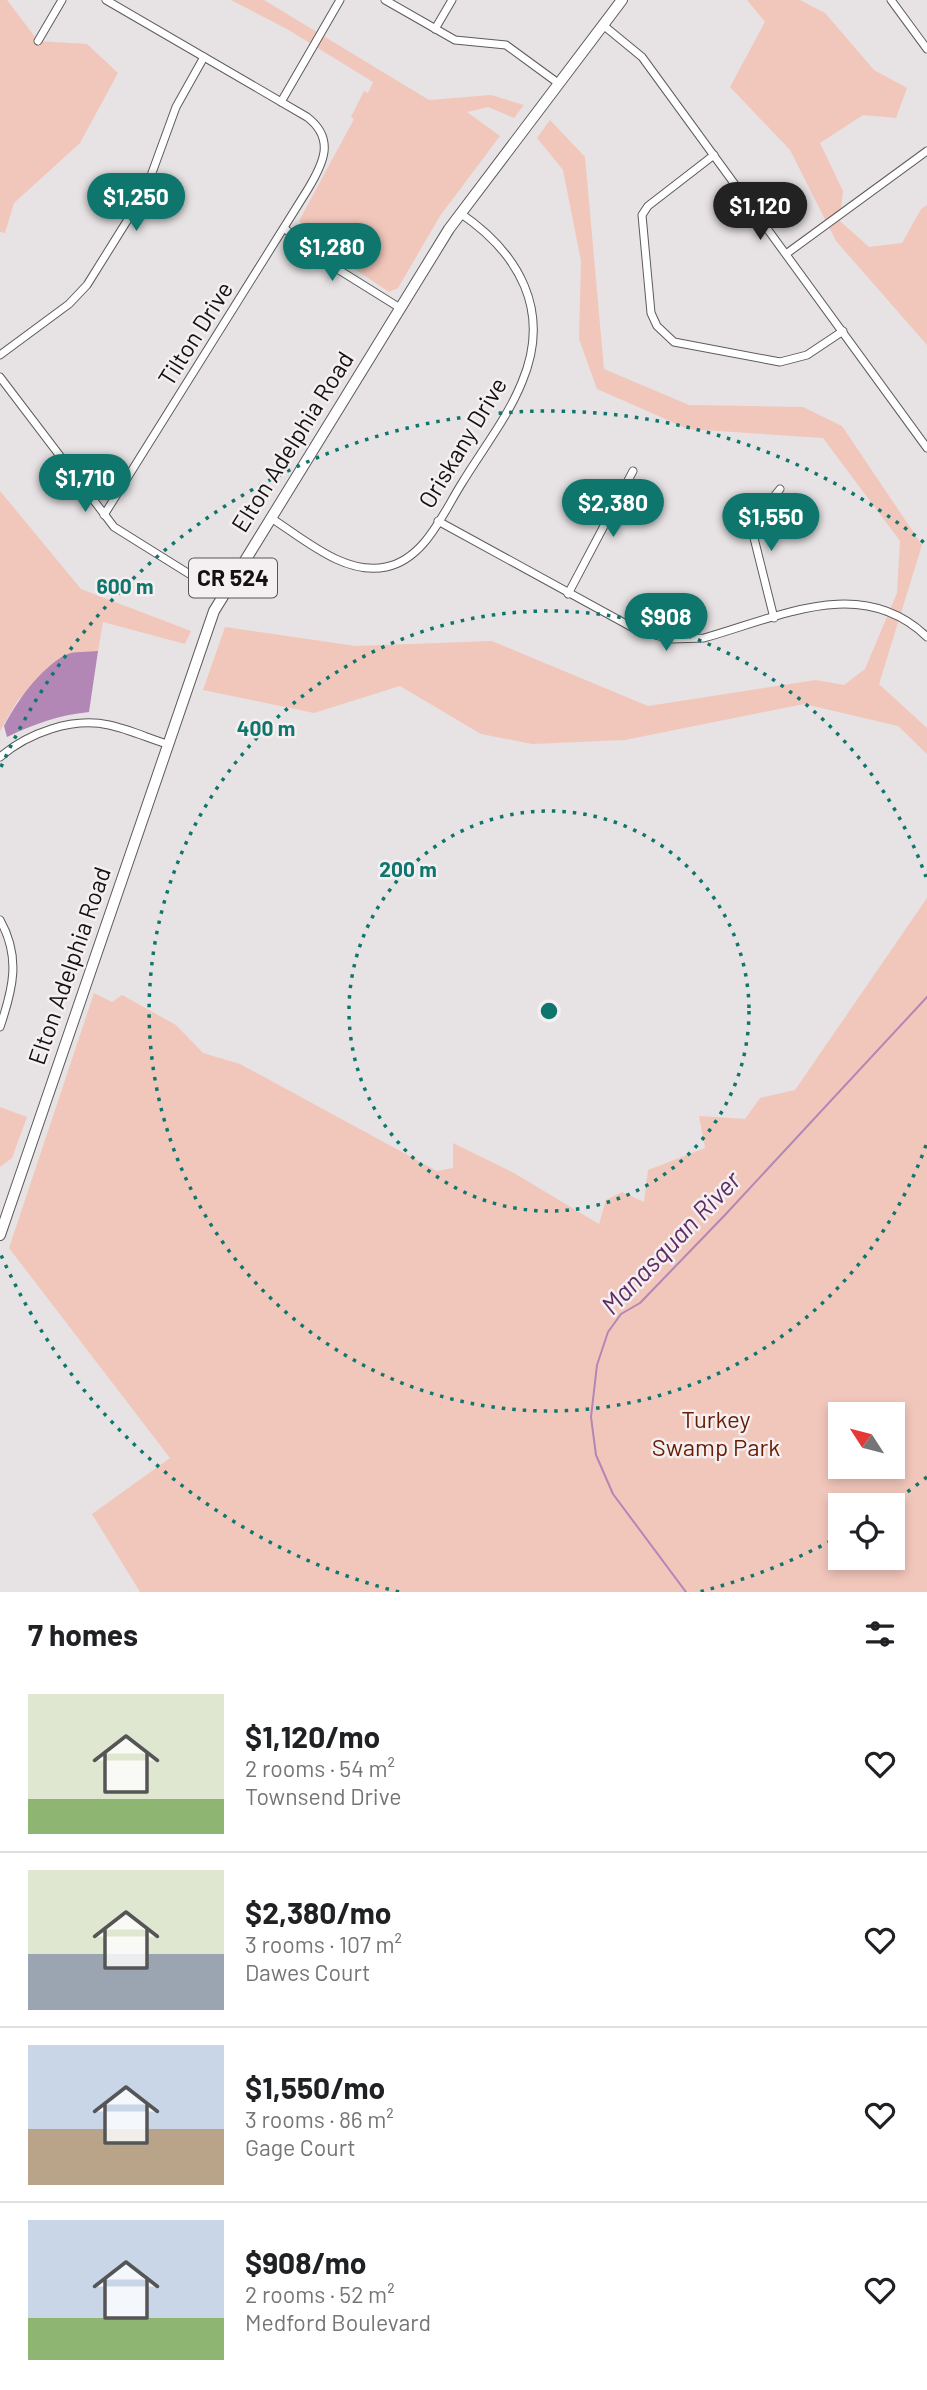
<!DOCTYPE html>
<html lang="en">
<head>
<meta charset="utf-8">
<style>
  body { margin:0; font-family:Barlow,sans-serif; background:#f2f2f2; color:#202124; height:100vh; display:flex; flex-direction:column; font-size:26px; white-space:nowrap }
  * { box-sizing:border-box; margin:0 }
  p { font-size:23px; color:#757577 }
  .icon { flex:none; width:38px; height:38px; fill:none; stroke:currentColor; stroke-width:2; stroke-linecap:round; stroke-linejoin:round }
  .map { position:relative; height:1592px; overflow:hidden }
  .sheet { display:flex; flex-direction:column; background:#fff; flex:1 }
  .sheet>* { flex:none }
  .needle { width:46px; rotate:306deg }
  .tools { position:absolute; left:828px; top:1402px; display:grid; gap:14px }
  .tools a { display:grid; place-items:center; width:77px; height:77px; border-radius:0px; background:#fff; box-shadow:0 4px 10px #0003; font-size:35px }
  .price { position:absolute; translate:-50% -60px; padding:0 16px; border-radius:24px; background:#0f766e; color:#fff; font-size:23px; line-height:46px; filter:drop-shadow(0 2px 4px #0008) }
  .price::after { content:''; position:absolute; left:50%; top:42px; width:21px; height:16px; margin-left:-10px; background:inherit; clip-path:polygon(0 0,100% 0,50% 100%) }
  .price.current { background:#222; color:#fff }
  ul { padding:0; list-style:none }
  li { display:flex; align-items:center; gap:21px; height:175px; padding:0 28px }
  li+li { border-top:2px solid #e0e0e0 }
  li span { display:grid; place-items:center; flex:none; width:196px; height:140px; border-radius:0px; color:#555 }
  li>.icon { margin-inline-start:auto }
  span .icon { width:84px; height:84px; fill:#fffc; stroke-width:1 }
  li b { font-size:30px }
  h2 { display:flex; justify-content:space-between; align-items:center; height:84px; padding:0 28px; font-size:30px }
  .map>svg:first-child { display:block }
  .green { fill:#f2c7bb; fill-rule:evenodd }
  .water { fill:#b286b5 }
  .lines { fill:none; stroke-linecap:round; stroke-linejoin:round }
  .stream { stroke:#b286b5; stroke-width:2 }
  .street-casing { stroke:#5f5b5c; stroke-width:9 }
  .primary-casing { stroke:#5f5b5c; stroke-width:12 }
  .street { stroke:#fff; stroke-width:7 }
  .primary { stroke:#fff; stroke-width:10 }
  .ring { fill:none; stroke:#0f766e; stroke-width:3.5; stroke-dasharray:3.5 7 }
  .labels { text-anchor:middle; stroke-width:5; stroke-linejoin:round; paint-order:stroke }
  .shield { fill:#f4eff0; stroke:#565454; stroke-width:2 }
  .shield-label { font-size:23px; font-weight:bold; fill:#131111 }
  .street-label { font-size:24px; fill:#131111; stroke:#f4eff0 }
  .park-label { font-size:24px; fill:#691d05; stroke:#f4eff0 }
  .water-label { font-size:26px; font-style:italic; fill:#602a64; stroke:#f4eff0 }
  .centre { fill:#0f766e; stroke:#f4eff0; stroke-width:3.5 }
  .ring-label { font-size:21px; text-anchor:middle; font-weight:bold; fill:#0f766e; stroke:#f4eff0; stroke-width:5; stroke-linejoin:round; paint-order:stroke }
</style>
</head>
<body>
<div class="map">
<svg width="927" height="1592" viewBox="0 0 927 1592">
  <rect width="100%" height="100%" fill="#e7e2e3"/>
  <!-- green -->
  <g class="green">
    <path d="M0 0H7L38 41 87 44 118 73 80 143 14 203 5 233 0 232Z"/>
    <path d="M231 0H264L429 100 491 95 524 105 514 118 488 107 467 112 500 136 440 216 398 288 389 292 331 253 299 221 354 119 351 117 364 91 368 93 373 82 287 29Z"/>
    <path d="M747 0H800L825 13 874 70 907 88 896 118 863 115 820 143 843 191 840 221 869 247 902 243 921 209 927 205V345L836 241 790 150 730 87 765 22Z"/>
    <path d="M550 120 585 157 604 369 689 405 803 407 842 426 922 545 879 684 927 728V754L898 726 804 704 625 740 532 744 481 734 400 686 314 713 203 690 225 627 356 646 492 641 648 706 816 680 844 685 865 669 897 593 900 541 823 438 688 429 597 389 579 339 581 261 563 170 537 138Z"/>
    <path d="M0 491 81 589 191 631 185 644 103 622 98 651 66 654 18 700 0 731Z"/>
    <path d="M927 898V1592H140L92 1514 170 1458 9 1248 94 993 112 1002 122 995 176 1025 203 1053 240 1064 437 1171 453 1168V1143L514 1173 599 1224 606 1200 622 1192 644 1202 648 1170 705 1148 699 1116 745 1119 760 1098 795 1090ZM840 1414H892V1466H840ZM840 1505H892V1558H840Z"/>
    <path d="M0 1107 27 1117 12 1158 0 1167Z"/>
  </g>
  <!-- water -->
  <path class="water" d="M98 651 89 712C59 715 34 724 7 737L4 726C17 701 39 670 65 655 73 651 88 652 98 651Z"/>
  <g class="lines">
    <!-- stream -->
    <path class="stream" d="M686 1592 613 1494 596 1455 591 1417 597 1365 608 1332 621 1314 640 1303 724 1216 927 997"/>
    <defs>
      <g id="street">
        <path d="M385 0 455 40 506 45 558 83"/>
        <path d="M891 0 927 49"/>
        <path d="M603 25 642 57 927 448"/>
        <path d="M435 29 452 0"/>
        <path d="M38 41 62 0"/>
        <path d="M281 102 340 0"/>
        <path d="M714 155 648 206 642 215 651 313 657 326 674 342 780 362 807 355 843 331"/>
        <path d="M284 228 331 265 400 308"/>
        <path d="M786 254 927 151"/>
        <path d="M0 355 69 304 87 285 145 192 176 107 204 57"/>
        <path d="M0 377 114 527 223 595"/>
        <path d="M104 515 308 189C323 164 336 139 307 117L106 0"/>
        <path d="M271 518C304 539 345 576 386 567 425 559 443 513 462 483 482 450 508 417 522 382 552 311 519 253 460 213"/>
        <path d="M438 521 637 630 670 639 704 638C779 617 862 574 927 637"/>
        <path d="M568 594 633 471"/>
        <path d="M774 618 753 534 757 518 780 489"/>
        <path d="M0 757C28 733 72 717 109 725 128 729 148 738 167 744"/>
        <path d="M0 920C21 957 13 989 0 1027"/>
      </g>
      <path id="primary" d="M0 1235 214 611 449 229 622 0"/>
    </defs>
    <!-- street casing -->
    <use href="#street" class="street-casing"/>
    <!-- primary casing -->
    <use href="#primary" class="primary-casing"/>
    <!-- street -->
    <use href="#street" class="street"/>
    <!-- primary -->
    <use href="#primary" class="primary"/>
  </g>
  <!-- distance rings -->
  <g class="ring">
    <circle cx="549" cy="1011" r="200"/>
    <path d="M926 1145A400 400 0 1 1 926 877"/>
    <path d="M927 1477A600 600 0 0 1 893 1502M840 1536A600 600 0 0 1 699 1592M399 1592A600 600 0 0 1 1 1255M1 767A600 600 0 0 1 927 545"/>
  </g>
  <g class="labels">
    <!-- shield labels -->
    <rect class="shield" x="189" y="558.5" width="88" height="39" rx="5"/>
    <g class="shield-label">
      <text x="233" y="586">CR 524</text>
    </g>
    <!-- street labels -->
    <g class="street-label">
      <text transform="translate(196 334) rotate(-58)" y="8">Tilton Drive</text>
      <text transform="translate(293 442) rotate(-58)" y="8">Elton Adelphia Road</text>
      <text transform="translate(463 443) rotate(-59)" y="8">Oriskany Drive</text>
      <text transform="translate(70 966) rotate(-71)" y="8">Elton Adelphia Road</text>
    </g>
    <!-- park labels -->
    <g class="park-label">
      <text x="716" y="1428">Turkey<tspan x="716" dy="28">Swamp Park</tspan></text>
    </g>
    <!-- water labels -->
    <g class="water-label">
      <text transform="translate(671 1243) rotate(-46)" y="9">Manasquan River</text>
    </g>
  </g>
  <circle cx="549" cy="1011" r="10" class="centre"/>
  <g class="ring-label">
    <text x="125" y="594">600 m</text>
    <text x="266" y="736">400 m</text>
    <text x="408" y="877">200 m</text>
  </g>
</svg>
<div class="tools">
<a><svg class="needle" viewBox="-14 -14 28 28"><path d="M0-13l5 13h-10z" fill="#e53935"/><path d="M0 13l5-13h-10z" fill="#757577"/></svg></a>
<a><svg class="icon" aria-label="locate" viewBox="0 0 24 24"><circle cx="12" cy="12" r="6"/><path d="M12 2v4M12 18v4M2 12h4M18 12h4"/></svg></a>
</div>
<b class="price" style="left:136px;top:233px">$1,250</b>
<b class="price current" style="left:760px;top:242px">$1,120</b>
<b class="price" style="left:332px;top:283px">$1,280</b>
<b class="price" style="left:85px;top:514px">$1,710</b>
<b class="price" style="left:613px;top:539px">$2,380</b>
<b class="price" style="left:771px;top:553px">$1,550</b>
<b class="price" style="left:666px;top:653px">$908</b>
</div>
<section class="sheet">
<h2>7 homes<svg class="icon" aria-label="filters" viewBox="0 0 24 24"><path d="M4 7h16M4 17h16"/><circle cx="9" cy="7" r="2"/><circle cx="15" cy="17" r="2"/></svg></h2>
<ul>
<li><span style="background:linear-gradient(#dfe7d0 75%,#8fb573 0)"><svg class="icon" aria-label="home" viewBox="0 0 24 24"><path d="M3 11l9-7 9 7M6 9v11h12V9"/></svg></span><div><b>$1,120/mo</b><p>2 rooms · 54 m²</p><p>Townsend Drive</p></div><svg class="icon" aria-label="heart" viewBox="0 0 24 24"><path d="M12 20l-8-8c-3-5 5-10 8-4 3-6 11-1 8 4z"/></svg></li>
<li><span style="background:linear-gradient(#dfe7d0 60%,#9aa5b1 0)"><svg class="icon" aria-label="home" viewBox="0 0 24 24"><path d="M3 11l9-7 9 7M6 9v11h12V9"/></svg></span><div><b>$2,380/mo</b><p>3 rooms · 107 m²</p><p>Dawes Court</p></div><svg class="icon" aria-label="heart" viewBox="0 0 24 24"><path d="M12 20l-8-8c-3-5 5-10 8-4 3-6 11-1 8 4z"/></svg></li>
<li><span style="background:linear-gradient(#c9d6e8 60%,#b9a48a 0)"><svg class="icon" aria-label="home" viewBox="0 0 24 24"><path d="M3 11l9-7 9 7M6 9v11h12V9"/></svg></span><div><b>$1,550/mo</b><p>3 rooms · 86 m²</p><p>Gage Court</p></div><svg class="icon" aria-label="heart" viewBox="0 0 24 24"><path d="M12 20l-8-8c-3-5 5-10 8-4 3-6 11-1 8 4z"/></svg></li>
<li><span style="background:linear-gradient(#c9d6e8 70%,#8fb573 0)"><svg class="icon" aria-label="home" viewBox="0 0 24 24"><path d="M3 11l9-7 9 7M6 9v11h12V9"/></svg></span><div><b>$908/mo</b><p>2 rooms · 52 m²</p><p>Medford Boulevard</p></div><svg class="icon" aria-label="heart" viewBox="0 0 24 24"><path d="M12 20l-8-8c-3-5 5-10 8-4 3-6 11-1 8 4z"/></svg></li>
</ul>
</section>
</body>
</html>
